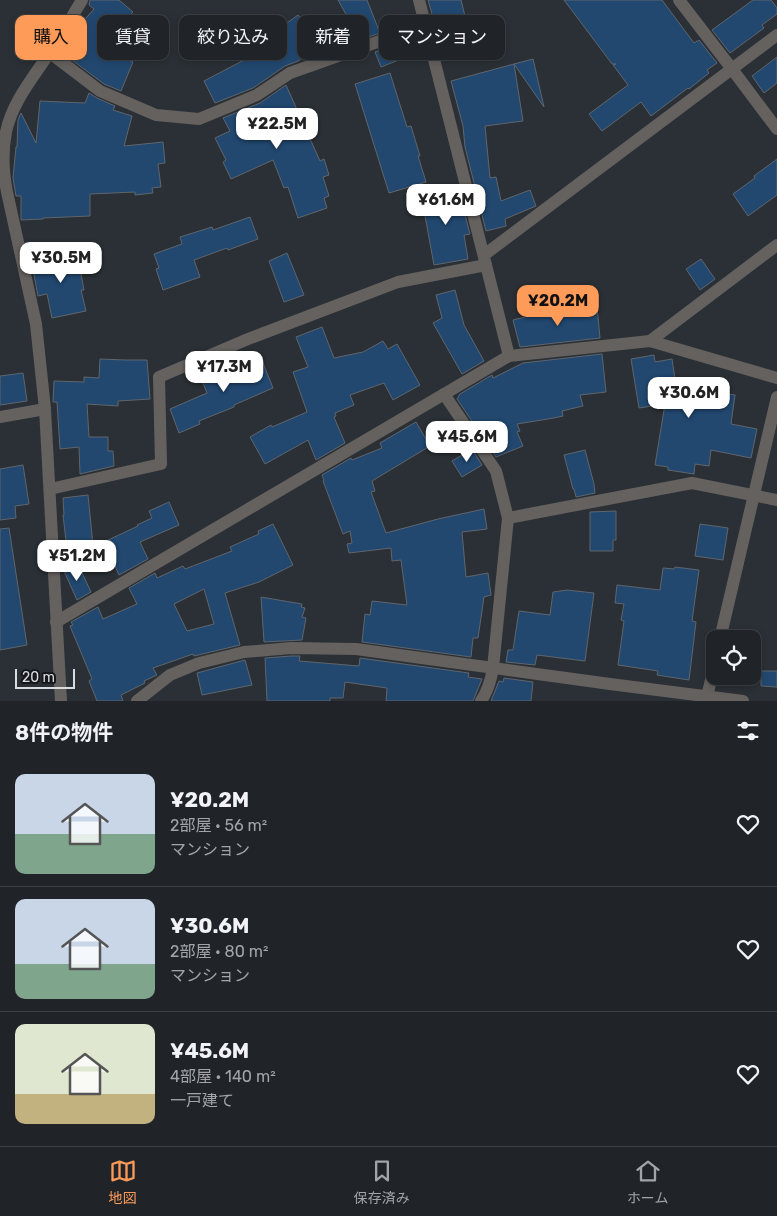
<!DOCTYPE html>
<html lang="ja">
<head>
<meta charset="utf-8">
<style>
  body { margin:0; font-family:Rubik,"Noto Sans JP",sans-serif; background:#282c30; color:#f1f3f6; height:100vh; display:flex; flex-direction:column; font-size:19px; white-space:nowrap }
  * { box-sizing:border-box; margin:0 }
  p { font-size:16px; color:#a2a4a8 }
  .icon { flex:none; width:28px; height:28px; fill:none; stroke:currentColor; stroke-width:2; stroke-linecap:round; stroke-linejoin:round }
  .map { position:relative; height:701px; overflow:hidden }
  .side { display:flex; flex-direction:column; background:#202428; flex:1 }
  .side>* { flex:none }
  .top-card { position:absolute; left:15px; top:15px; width:500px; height:45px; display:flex; gap:10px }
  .tools { position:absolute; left:706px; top:630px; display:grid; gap:10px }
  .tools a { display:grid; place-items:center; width:55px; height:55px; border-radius:10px; background:#202428; box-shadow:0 2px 8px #0003,0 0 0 1px #3d4145; font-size:25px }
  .scale { position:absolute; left:15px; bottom:12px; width:60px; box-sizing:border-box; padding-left:5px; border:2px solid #d9dce0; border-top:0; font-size:14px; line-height:18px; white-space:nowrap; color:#d9dce0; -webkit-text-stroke:4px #15171a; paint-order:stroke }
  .price { position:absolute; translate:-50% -42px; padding:0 11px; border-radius:10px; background:#fff; color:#222; font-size:16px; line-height:32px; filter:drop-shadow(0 1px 2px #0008) }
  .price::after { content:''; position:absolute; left:50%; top:30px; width:15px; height:11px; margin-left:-8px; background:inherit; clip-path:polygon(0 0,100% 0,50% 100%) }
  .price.active { background:#fe9b59; color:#111 }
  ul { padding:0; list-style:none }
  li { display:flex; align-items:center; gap:15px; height:125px; padding:0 15px }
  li+li { border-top:1px solid #3d4145 }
  li span { display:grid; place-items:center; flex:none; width:140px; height:100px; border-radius:10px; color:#555 }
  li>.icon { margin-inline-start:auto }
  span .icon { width:60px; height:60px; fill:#fffc; stroke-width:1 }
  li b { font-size:21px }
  h2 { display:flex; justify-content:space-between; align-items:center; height:60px; padding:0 15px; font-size:21px }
  .pill { padding:0 18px; border-radius:10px; background:#202428; box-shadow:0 2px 8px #0003,0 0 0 1px #3d4145; font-size:18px; line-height:45px }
  .pill.active { background:#fe9b59; color:#111 }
  .menu { display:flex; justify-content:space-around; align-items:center; height:70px; border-top:1px solid #3d4145; background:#202428; font-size:14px; color:#a2a4a8 }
  .menu a { display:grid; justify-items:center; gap:2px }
  .menu .active { color:#fe9b59 }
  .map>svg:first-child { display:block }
  .building { fill:#224870; stroke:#5f656c; fill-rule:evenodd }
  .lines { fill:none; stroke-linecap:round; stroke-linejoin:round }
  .street { stroke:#65615f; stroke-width:12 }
</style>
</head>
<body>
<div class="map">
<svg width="777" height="701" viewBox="0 0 777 701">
  <rect width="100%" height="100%" fill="#2a3035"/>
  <!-- building -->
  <g class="building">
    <path d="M90 0H119L133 12 102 49 133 62 121 91 104 84 72 60 68 56 69 54 63 49 79 28 78 27 94 9 89 5Z"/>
    <path d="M338 0H367L380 33 323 53 320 45 298 61 285 66 253 88 215 103 204 81 248 58 246 51 279 41 273 33 298 15 320 44 317 38 352 25Z"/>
    <path d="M428 0H461L465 16 435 25Z"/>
    <path d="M564 0H662L694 43 699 40 717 63 707 70 709 73 689 89 688 88 651 116 641 102 602 131 589 114 628 85 613 65 616 64H612Z"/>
    <path d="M753 0H771L777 8V14L762 25 764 28 730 53 712 30Z"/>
    <path d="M408 40 414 54 381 67 375 52Z"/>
    <path d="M777 57V83L764 93 752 76Z"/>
    <path d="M533 59 544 107 514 64Z"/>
    <path d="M514 64 523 121 485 126 490 178 496 177 501 201 530 190 536 206 505 219 506 226 486 231 465 147 463 126 451 81Z"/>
    <path d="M390 73 407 127 411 126 420 156H418L426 182 389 193 355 84Z"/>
    <path d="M286 85 320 161 324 159 329 175 323 177 329 196 324 198 327 208 298 218 288 187 284 188 273 160 231 179 223 162 226 160 215 138 230 131 223 118 260 103Z"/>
    <path d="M89 93 97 98 115 106 113 110 132 116 124 146 163 142 165 163 158 164 161 187 152 188 153 193 135 195V192L90 194V216L43 218V219L21 220V196H16L13 178 16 147H17L18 120 21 113 36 143 40 101 85 103Z"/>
    <path d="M777 159V195L748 216 733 194 755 178 754 176Z"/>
    <path d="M458 188 470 234 464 235 468 259 434 265 421 194Z"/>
    <path d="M250 217 258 239 228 250 227 248 194 260 200 277 163 290 156 269 159 268 154 254 182 244 180 237 212 227 213 230Z"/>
    <path d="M79 253 83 268 80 269 84 290H81L86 311 52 318 47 294 38 296 32 264Z"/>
    <path d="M287 253 304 295 284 302 269 261Z"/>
    <path d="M701 259 715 279 700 290 686 269Z"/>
    <path d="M455 290 464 325 484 361 462 374 433 323 442 318 436 295Z"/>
    <path d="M597 307 600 338 520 347 513 320 537 314V315Z"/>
    <path d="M322 327 334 358 363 352 383 341 388 349 397 344 420 385 393 400 384 383 350 395 354 405 335 413 336 416 334 417 345 443 316 460 308 440 265 464 250 437 271 425 272 427 307 412 293 372 308 367 296 337Z"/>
    <path d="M259 353 273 388 234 405V407L199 421 200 424 179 433 170 409 207 393 203 383 241 367 239 361Z"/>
    <path d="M602 354 606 392 580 395 583 406 562 411 563 416 554 418 517 424 520 431 517 432 523 446 496 457 457 399 460 394 492 375 493 378 523 363Z"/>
    <path d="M654 355 655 362 672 359 677 392 714 397 715 392 735 395 731 424 757 429 751 458 711 450 709 466 695 464 694 474 668 470V467L655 465 665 404 639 408 631 359Z"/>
    <path d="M100 359 125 360H147L150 399 118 401V406L87 404 89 437H108V451H113L114 466 80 474 79 447 60 449 57 402H53L54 381 84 382V377L99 378Z"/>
    <path d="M23 373 27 401 0 405V376Z"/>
    <path d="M416 422 430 446 372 481 375 491 371 492 386 533 438 519 484 509 487 529 462 532 466 577 488 573 491 595 484 597 478 638H473L471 657 362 642 365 614 370 615 372 601 407 605 401 560 392 561 391 548 349 553 347 544 352 543 350 531 343 534 323 481 324 480 322 475 351 458 352 460 382 448 380 443Z"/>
    <path d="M472 449 482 465 462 477 452 461Z"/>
    <path d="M585 450 594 484 595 493 576 497 574 489H573L564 455Z"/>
    <path d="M23 465 29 504 15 506 16 518 0 520V469Z"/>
    <path d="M88 495 94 555 68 558 63 515H64L63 498Z"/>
    <path d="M169 502 179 525 140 542 148 559 119 575 104 542 138 526 137 525 152 518 149 511Z"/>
    <path d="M616 511V540H613V551H590V512Z"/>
    <path d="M273 524 293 565 259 582 225 593 240 645 194 656 193 654 153 668 157 675 144 681 145 683 121 695 123 701H97L89 681 92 679 70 626 73 625 71 622 98 607 103 619 137 604 129 588 155 573 157 578 183 566 185 569 232 551 230 547 259 534 258 531ZM204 589 214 624 187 631 174 604Z"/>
    <path d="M700 524 728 528 723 560 695 556Z"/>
    <path d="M9 528 27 645 0 650V529Z"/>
    <path d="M78 564 91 592 77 600 64 571Z"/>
    <path d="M675 567 699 570 692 621 696 622 689 680 657 675 658 671 618 665 624 621 621 620 624 604 615 603 617 585 660 590 663 568 674 569Z"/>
    <path d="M567 590 594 593 585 661 537 655 535 665 506 662 508 650H513L519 611 550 615 553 592Z"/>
    <path d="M261 597 302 604 301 607 305 608 302 617 306 618 302 640 264 642Z"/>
    <path d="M291 656H300L299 661 359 666 360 658 469 673 468 677 482 679 473 701H386L387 688 345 682 343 698H330V701H267L265 658Z"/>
    <path d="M245 660 252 685 202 695 197 673Z"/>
    <path d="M761 671H777V687L761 686Z"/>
    <path d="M504 678 533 682 531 701H491L499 681 503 682Z"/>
  </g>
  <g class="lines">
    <!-- street -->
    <g class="street">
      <path d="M419 0 509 356"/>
      <path d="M679 0 732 69 777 129"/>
      <path d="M50 53 100 91 156 115 199 119 257 95 290 73 425 25"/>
      <path d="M484 255 777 35"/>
      <path d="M650 341 777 245"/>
      <path d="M444 394 496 471 508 518 493 668C491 680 488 691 481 701"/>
      <path d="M0 417 45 409"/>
      <path d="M50 489 161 464 159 377 248 339 398 282 486 265"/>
      <path d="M508 518 692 483 777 500"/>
      <path d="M56 622 509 356 650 341 777 378"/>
      <path d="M720 639 777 397"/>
      <path d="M707 697 715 662"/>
      <path d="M61 701 45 409 36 324 7 192C3 172 2 153 6 132 12 103 32 79 48 55 60 38 71 18 82 0"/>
      <path d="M137 701 170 675 199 663 244 652 291 648 356 649 610 684 743 701"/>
    </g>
  </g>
</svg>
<div class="tools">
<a><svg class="icon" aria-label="locate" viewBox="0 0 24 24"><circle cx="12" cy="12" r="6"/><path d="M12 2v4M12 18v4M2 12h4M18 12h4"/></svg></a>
</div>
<div class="scale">20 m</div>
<b class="price" style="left:277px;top:150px">¥22.5M</b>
<b class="price" style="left:446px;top:226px">¥61.6M</b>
<b class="price" style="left:61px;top:284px">¥30.5M</b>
<b class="price active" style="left:558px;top:327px">¥20.2M</b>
<b class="price" style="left:224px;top:393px">¥17.3M</b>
<b class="price" style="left:689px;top:419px">¥30.6M</b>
<b class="price" style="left:467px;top:463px">¥45.6M</b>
<b class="price" style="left:77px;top:582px">¥51.2M</b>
<div class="top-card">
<a class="pill active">購入</a>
<a class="pill">賃貸</a>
<a class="pill">絞り込み</a>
<a class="pill">新着</a>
<a class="pill">マンション</a>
</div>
</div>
<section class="side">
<h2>8件の物件<svg class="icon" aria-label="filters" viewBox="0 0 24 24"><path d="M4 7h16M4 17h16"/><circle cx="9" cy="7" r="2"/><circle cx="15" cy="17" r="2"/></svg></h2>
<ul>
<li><span style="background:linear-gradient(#c9d6e8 60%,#7fa58c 0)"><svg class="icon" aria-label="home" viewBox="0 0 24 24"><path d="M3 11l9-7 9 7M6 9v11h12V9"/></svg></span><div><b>¥20.2M</b><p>2部屋 · 56 m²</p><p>マンション</p></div><svg class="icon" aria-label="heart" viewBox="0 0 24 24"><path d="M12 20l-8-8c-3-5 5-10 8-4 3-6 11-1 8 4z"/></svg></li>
<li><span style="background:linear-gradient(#c9d6e8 65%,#7fa58c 0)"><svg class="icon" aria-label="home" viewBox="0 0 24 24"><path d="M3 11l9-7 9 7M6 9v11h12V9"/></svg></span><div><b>¥30.6M</b><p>2部屋 · 80 m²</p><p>マンション</p></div><svg class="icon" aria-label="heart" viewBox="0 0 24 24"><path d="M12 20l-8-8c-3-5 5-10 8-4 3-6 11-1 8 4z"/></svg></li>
<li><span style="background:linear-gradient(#dfe7d0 70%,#c2b280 0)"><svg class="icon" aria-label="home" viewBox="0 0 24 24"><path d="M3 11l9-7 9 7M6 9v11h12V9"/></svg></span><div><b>¥45.6M</b><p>4部屋 · 140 m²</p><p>一戸建て</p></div><svg class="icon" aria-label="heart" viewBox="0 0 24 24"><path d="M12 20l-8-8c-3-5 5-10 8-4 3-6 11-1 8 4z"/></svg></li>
</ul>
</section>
<nav class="menu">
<a class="active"><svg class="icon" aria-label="map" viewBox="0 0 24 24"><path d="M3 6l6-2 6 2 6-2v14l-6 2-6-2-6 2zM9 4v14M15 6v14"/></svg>地図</a>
<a><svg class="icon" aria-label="saved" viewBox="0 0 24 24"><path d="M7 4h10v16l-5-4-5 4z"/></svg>保存済み</a>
<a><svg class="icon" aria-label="home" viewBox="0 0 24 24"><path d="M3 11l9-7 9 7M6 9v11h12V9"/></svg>ホーム</a>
</nav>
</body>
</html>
